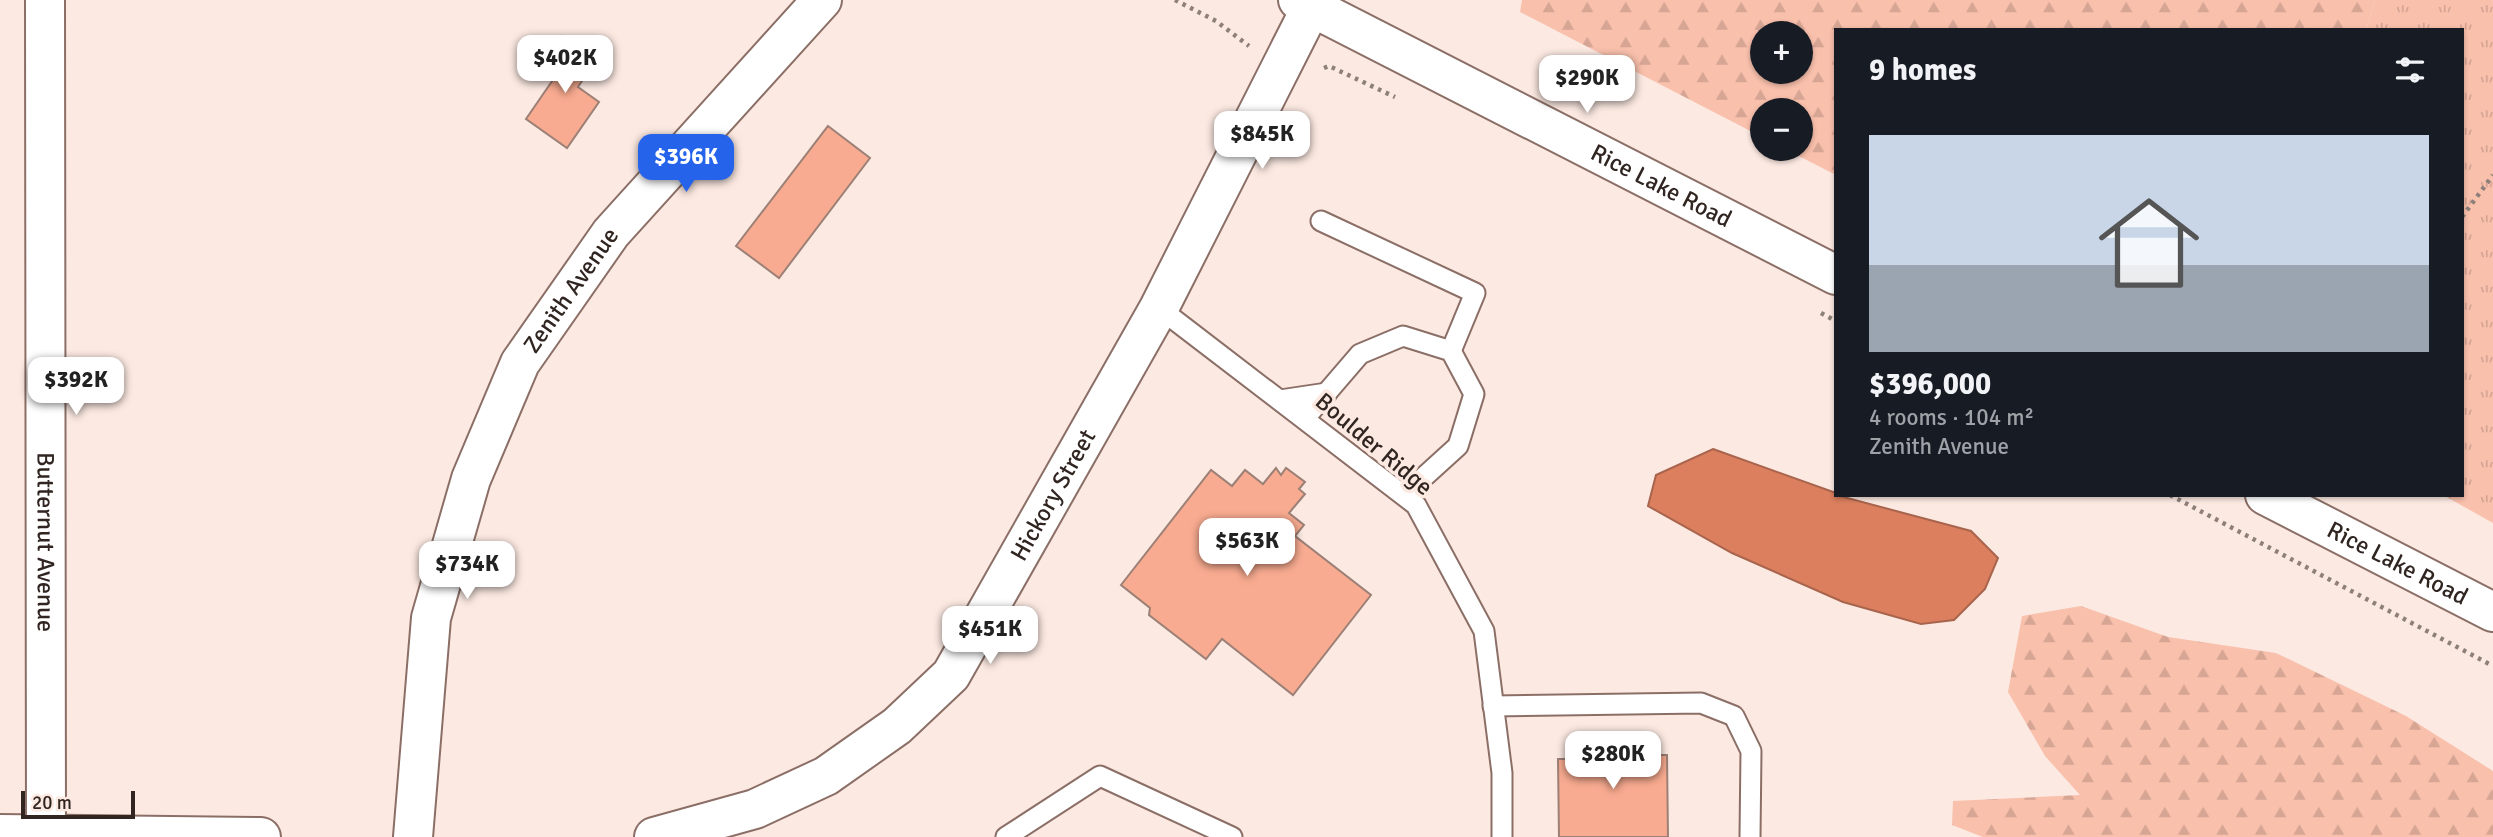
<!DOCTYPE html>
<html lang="en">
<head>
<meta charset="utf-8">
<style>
  body { margin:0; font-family:Signika,sans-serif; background:#20242c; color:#f1f3f6; height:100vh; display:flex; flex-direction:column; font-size:26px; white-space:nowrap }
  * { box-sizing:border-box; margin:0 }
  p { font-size:23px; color:#9ea1a6 }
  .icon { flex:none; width:38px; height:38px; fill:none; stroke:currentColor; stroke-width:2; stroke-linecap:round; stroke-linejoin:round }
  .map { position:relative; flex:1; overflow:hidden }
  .panel { position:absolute; left:1834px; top:28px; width:630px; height:469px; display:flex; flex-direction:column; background:#171b24; border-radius:0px; box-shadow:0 2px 5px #0004 }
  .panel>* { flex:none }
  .fabs { position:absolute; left:1750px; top:21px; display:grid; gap:14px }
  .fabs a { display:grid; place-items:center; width:63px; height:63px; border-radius:50%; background:#171b24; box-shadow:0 2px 5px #0004; font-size:35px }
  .scale { position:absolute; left:21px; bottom:18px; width:114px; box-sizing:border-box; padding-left:7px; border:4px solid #302521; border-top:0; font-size:19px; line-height:24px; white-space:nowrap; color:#302521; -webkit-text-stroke:5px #fce9e2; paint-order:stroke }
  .price { position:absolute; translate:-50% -60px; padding:0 16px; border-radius:14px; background:#fff; color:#222; font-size:23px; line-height:46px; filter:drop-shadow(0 2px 4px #0008) }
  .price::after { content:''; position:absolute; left:50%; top:42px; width:21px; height:16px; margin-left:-10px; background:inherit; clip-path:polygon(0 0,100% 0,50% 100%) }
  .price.selected { background:#2563eb; color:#fff }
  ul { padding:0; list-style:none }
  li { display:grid; align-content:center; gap:14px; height:371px; padding:0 35px }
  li+li { border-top:2px solid #363941 }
  li span { display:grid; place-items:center; height:217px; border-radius:0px; color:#555 }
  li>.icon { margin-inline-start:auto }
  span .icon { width:126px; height:126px; fill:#fffc; stroke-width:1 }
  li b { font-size:30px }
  h2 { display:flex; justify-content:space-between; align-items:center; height:84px; padding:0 35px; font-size:30px }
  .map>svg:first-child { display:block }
  .grass { fill:url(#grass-tufts) }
  .forest { fill:url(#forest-firs); fill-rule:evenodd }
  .water { fill:#db7f5e; stroke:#a8644c; stroke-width:2 }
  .building { fill:#f8ab90; stroke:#9c8076; stroke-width:2 }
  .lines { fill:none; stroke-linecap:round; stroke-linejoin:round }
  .service-casing { stroke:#8b6f66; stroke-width:23 }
  .minor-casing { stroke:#8b6f66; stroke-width:42 }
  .secondary-casing { stroke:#8b6f66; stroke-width:42 }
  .path { stroke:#8d7f79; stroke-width:4.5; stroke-dasharray:3.5 5; stroke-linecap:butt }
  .service { stroke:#fff; stroke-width:19 }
  .minor { stroke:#fff; stroke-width:38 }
  .secondary { stroke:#fff; stroke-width:38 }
  .labels { text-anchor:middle; stroke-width:7; stroke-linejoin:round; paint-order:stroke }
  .street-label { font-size:24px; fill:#302521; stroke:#fce9e2 }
</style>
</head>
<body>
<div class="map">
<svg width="2493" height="837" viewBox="0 0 2493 837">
  <defs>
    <pattern id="grass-tufts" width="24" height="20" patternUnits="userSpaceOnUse" patternTransform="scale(1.75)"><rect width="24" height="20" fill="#f9c0ac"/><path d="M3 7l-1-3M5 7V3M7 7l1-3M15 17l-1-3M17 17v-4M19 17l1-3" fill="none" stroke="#d6a594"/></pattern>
    <pattern id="forest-firs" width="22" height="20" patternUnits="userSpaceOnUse" patternTransform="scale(1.75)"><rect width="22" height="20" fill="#f9c0ac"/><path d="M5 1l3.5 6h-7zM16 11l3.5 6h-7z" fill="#d6a594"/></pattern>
  </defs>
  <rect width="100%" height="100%" fill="#fce9e2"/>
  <!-- grass -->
  <path class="grass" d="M2375 0H2493V523L2443 495H2462V30H2366Z"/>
  <!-- forest -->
  <g class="forest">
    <path d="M1522 0H2375L2366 30H1836V175L1785 149H1801V110H1762V137L1520 12ZM1762 33H1801V72H1762Z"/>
    <path d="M2081 606 2168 637 2276 653 2406 716 2493 771V837H1983L1952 825 1953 801 2080 795 2045 756 2008 692 2022 616Z"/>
  </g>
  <!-- water -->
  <path class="water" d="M1713 449 1836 493V495L1971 531 1998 558 1985 589 1954 620 1921 624 1843 602 1732 553 1648 506 1656 475Z"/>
  <!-- building -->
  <g class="building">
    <path d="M562 36 596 60 578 87 599 102 567 148 526 119 559 71 545 61Z"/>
    <path d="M828 126 870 158 779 278 736 246Z"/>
    <path d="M1276 468 1281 475 1286 468 1305 482 1299 489 1305 494 1289 513 1304 525 1295 536 1371 595 1293 695 1222 639 1206 659 1149 615 1150 608 1121 585 1211 470 1232 486 1245 470 1263 484Z"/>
    <path d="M1570 741H1652L1653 755H1667L1668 837H1559L1558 759H1570Z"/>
  </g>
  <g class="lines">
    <defs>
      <g id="service">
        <path d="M1321 221 1475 293 1451 351"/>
        <path d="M1159 308 1416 505 1484 631 1502 773V837"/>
        <path d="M1280 400 1327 393"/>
        <path d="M1305 418 1360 354 1403 336 1451 351 1474 394 1458 446 1404 495"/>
        <path d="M1493 706 1701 703 1734 716 1751 751 1750 837"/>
        <path d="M1006 837 1100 776 1232 837"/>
      </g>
      <g id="minor">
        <path id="s1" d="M45 0 46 834"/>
        <path d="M0 834 261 837"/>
        <path id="s2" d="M413 837 431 618 471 479 520 363 611 233 822 0"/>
        <path id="s3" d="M654 837 755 809 826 776 897 726 951 675 1159 308 1315 0"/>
      </g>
      <g id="secondary">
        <path id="s4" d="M1298 0 1836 275"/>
        <path id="s5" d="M2265 495 2493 612"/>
      </g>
    </defs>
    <!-- service casing -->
    <use href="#service" class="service-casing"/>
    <!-- minor casing -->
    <use href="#minor" class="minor-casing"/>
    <!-- secondary casing -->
    <use href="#secondary" class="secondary-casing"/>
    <!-- path -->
    <g class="path">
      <path d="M1175 0 1216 21 1249 46"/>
      <path d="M1324 68 1329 66 1395 97"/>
      <path d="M2462 217 2493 175"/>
      <path d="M1821 313 1836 321"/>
      <path d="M2170 495 2493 666"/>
    </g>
    <!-- service -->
    <use href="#service" class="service"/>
    <!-- minor -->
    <use href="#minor" class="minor"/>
    <!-- secondary -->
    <use href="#secondary" class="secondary"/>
  </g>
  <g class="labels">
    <!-- street labels -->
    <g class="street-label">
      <text dy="8" stroke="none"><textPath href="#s4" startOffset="408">Rice Lake Road</textPath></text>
      <text dy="8" stroke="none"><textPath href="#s2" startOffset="579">Zenith Avenue</textPath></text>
      <text transform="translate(1374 444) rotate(40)" y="8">Boulder Ridge</text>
      <text dy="8" stroke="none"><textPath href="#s3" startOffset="551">Hickory Street</textPath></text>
      <text dy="8" stroke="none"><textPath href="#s1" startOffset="542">Butternut Avenue</textPath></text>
      <text dy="8" stroke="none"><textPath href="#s5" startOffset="149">Rice Lake Road</textPath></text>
    </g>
  </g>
</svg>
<div class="fabs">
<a>+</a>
<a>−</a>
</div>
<div class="scale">20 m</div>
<b class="price" style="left:565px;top:95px">$402K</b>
<b class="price" style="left:1587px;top:115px">$290K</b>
<b class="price" style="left:1262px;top:171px">$845K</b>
<b class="price selected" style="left:686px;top:194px">$396K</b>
<b class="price" style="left:76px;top:417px">$392K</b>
<b class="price" style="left:1247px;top:578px">$563K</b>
<b class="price" style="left:467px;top:601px">$734K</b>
<b class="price" style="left:990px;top:666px">$451K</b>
<b class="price" style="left:1613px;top:791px">$280K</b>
<section class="panel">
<h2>9 homes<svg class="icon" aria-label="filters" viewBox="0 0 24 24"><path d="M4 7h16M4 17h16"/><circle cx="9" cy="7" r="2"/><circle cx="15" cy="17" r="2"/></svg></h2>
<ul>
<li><span style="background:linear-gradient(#c9d6e8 60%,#9aa5b1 0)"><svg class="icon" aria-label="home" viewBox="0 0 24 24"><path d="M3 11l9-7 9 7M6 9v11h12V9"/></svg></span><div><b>$396,000</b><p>4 rooms · 104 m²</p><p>Zenith Avenue</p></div></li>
</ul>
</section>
</div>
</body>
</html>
